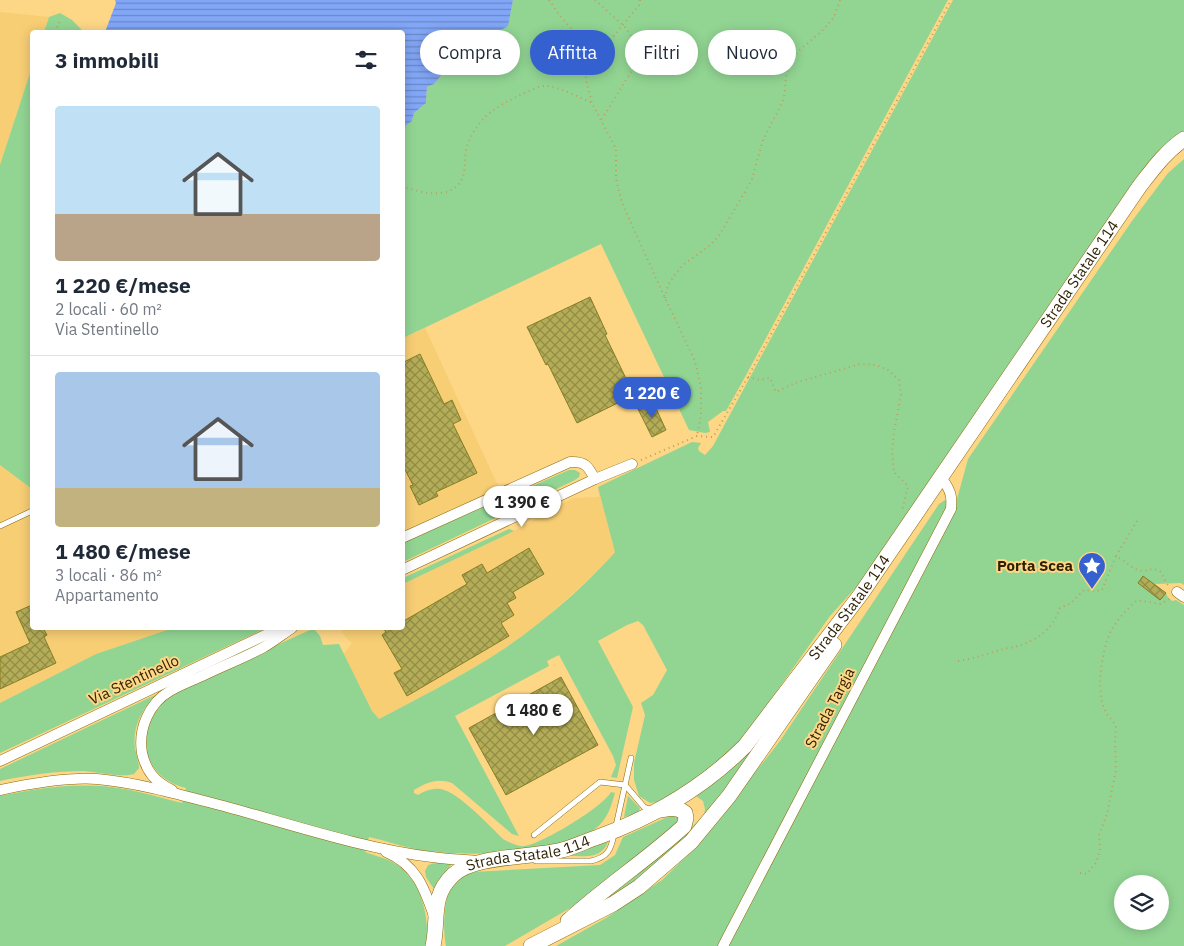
<!DOCTYPE html>
<html lang="it">
<head>
<meta charset="utf-8">
<style>
  body { margin:0; font-family:"IBM Plex Sans",sans-serif; background:#f2f2f3; color:#1f2937; height:100vh; display:flex; flex-direction:column; font-size:19px; white-space:nowrap }
  * { box-sizing:border-box; margin:0 }
  p { font-size:16px; color:#747a83 }
  .icon { flex:none; width:28px; height:28px; fill:none; stroke:currentColor; stroke-width:2; stroke-linecap:round; stroke-linejoin:round }
  .map { position:relative; flex:1; overflow:hidden }
  .details { position:absolute; left:30px; top:30px; width:375px; height:600px; display:flex; flex-direction:column; background:#fff; border-radius:5px; box-shadow:0 2px 12px #0003 }
  .details>* { flex:none }
  .banner { position:absolute; left:420px; top:30px; width:475px; height:45px; display:flex; gap:10px }
  .buttons { position:absolute; left:1114px; top:875px; display:grid; gap:10px }
  .buttons a { display:grid; place-items:center; width:55px; height:55px; border-radius:50%; background:#fff; box-shadow:0 2px 12px #0003; font-size:25px }
  .price { position:absolute; translate:-50% -42px; padding:0 11px; border-radius:18px; background:#fff; color:#222; font-size:16px; line-height:32px; filter:drop-shadow(0 1px 2px #0008) }
  .price::after { content:''; position:absolute; left:50%; top:30px; width:15px; height:11px; margin-left:-8px; background:inherit; clip-path:polygon(0 0,100% 0,50% 100%) }
  .price.active { background:#3560d0; color:#fff }
  ul { padding:0; list-style:none }
  li { display:grid; align-content:center; gap:10px; height:265px; padding:0 25px }
  li+li { border-top:1px solid #e0e1e3 }
  li span { display:grid; place-items:center; height:155px; border-radius:5px; color:#555 }
  li>.icon { margin-inline-start:auto }
  span .icon { width:90px; height:90px; fill:#fffc; stroke-width:1 }
  li b { font-size:21px }
  h2 { display:flex; justify-content:space-between; align-items:center; height:60px; padding:0 25px; font-size:21px }
  .pill { padding:0 18px; border-radius:22px; background:#fff; box-shadow:0 2px 12px #0003; font-size:18px; line-height:45px }
  .pill.active { background:#3560d0; color:#fff }
  .map>svg:first-child { display:block }
  .built { fill:#f7ce74 }
  .grass { fill:#92d593; fill-rule:evenodd }
  .water { fill:url(#water-rules) }
  .building { fill:url(#building-cross-hatch); stroke:#857e25 }
  .lines { fill:none; stroke-linecap:round; stroke-linejoin:round }
  .service-casing { stroke:#8b6909; stroke-width:6 }
  .minor-casing { stroke:#8b6909; stroke-width:11 }
  .primary-casing { stroke:#8b6909; stroke-width:16 }
  .path { stroke:#bd9e5d; stroke-width:2; stroke-dasharray:1 4; stroke-linecap:butt }
  .service { stroke:#fff; stroke-width:5 }
  .minor { stroke:#fff; stroke-width:10 }
  .primary { stroke:#fff; stroke-width:15 }
  .labels { text-anchor:middle; stroke-width:4; stroke-linejoin:round; paint-order:stroke }
  .street-label { font-size:15px; fill:#2d1f00; stroke:#fdd686 }
  .poi-label { font-size:15px; font-weight:bold; fill:#2d1f00; stroke:#fdd686; text-anchor:end }
</style>
</head>
<body>
<div class="map">
<svg width="1184" height="946" viewBox="0 0 1184 946">
  <defs>
    <pattern id="water-rules" width="6" height="5" patternUnits="userSpaceOnUse" patternTransform="scale(1.25)"><rect width="6" height="5" fill="#82a7f7"/><path d="M0 2.5h6" fill="none" stroke="#6b87c6"/></pattern>
    <pattern id="building-cross-hatch" width="8" height="8" patternUnits="userSpaceOnUse" patternTransform="scale(1.25)"><rect width="8" height="8" fill="#b4ad58"/><path d="M0 0l8 8M0 8l8-8" fill="none" stroke="#938c46"/></pattern>
  </defs>
  <rect width="100%" height="100%" fill="#fdd686"/>
  <!-- built -->
  <g class="built">
    <path d="M0 12 49 17 44 32H32V67L0 165Z"/>
    <path d="M425 328 499 488 420 526 403 533V338Z"/>
    <path d="M692 442 615 552 601 568 541 622 494 656 441 686 379 719 372 711 344 654 352 643 346 638 340 628H402L403 584 528 524 548 510 574 498 599 497 598 487Z"/>
    <path d="M0 465 32 489V628H173L96 654 0 703Z"/>
  </g>
  <!-- grass -->
  <g class="grass">
    <path d="M513 0H948L745 377 726 411H723L708 422 710 432 705 433 689 430 601 244 403 338V128L412 121 414 113 426 103 427 87 434 84 456 58 507 26Z"/>
    <path d="M953 0H1184V132L1172 138 1155 158 858 585 830 616 745 736 728 756 665 801 650 803 639 796 634 780V763L645 715 641 703 653 695 667 670 643 625 638 621 627 625 598 641 633 707 617 778 611 777 616 765 613 756 559 655 547 661 549 666 455 716 519 836 512 834 452 783C437 778 428 782 414 790V793L418 795C424 791 433 788 441 789 458 792 490 826 503 839 509 842 518 847 525 846 543 843 603 807 611 792L615 793C611 807 607 820 595 829 561 854 469 857 428 851 407 849 388 841 369 837L365 852C376 856 390 859 400 867 423 885 429 919 427 946H0V796C39 788 79 782 118 788 140 791 161 798 182 803L186 788C169 784 153 773 148 755 142 736 150 717 163 703 175 691 195 685 210 677 243 661 276 645 310 630H315L320 636 323 645 339 644 372 711 379 719C417 699 456 679 493 656 534 630 583 589 615 552L598 487 692 442 701 443 698 448 699 451 705 455 713 446Z"/>
    <path d="M60 13 72 20 84 32H44L49 17Z"/>
    <path d="M32 67V489L0 465V165Z"/>
    <path d="M1184 159V585L1181 583 1155 584 1166 593C1167 597 1169 598 1172 601L1176 600 1184 605V946H726L852 709 954 510 968 459 1132 221 1168 173ZM1122 884H1160V921H1122Z"/>
    <path d="M569 470H575L580 473 579 477 575 480 403 562V542Z"/>
    <path d="M945 500 948 502 945 513 718 946H556L606 918 640 895 662 880 695 848 780 741 939 504Z"/>
    <path d="M509 529 514 531 403 584V578Z"/>
    <path d="M173 628H266L0 753V703L96 654Z"/>
    <path d="M157 694C142 709 132 727 135 748 136 755 139 761 139 768L134 774C121 778 99 772 84 771 56 771 28 775 0 781V769Z"/>
    <path d="M767 725 748 761 686 839 621 892 594 905 637 875 683 836 704 815 705 809 703 801 696 796 689 797Z"/>
    <path d="M628 796 640 808 638 813 624 817Z"/>
    <path d="M674 814 679 815 681 821 577 904 505 946H446C443 932 443 898 452 886 457 879 464 875 472 872L600 865 615 855 623 837Z"/>
    <path d="M608 842C601 859 586 856 571 856L572 853Z"/>
    <path d="M435 863H452C449 870 439 881 434 889L426 877 425 871 428 865Z"/>
  </g>
  <!-- water -->
  <path class="water" d="M115 0H513L508 26 456 58 434 84 427 87 426 103 414 113 412 121 403 128 402 32H105L116 3Z"/>
  <!-- building -->
  <g class="building">
    <path d="M590 297 607 334 605 335 634 395 577 423 548 364 546 365 527 327Z"/>
    <path d="M420 354 444 404 452 400 461 420 453 424 477 473 436 492 438 496 419 505 410 486 413 485 402 464V363Z"/>
    <path d="M653 402 666 430 652 437 638 409Z"/>
    <path d="M529 548 544 574 513 592 516 598 507 603 514 615 501 623 509 636 407 696 394 673 402 669 382 635 386 632 383 628H402V622L467 584 462 575 482 564 487 573Z"/>
    <path d="M1143 576 1166 593 1160 600 1138 583Z"/>
    <path d="M32 605V628H43L47 635 44 637 56 663 0 689V657L30 643 16 612Z"/>
    <path d="M561 677 598 745 506 795 469 728Z"/>
  </g>
  <g class="lines">
    <defs>
      <g id="service">
        <path d="M0 526 32 511"/>
        <path d="M616 826 631 758"/>
        <path d="M534 835 600 782 625 785 644 807 652 810"/>
        <path d="M536 861H591C608 857 611 850 614 834"/>
      </g>
      <g id="minor">
        <path d="M402 538 570 462C585 461 588 466 595 479"/>
        <path d="M402 570 595 479 632 464"/>
        <path d="M1177 592 1184 597"/>
        <path d="M0 761 280 628"/>
        <path d="M0 790C28 784 69 777 97 779 141 783 185 796 227 807 293 825 365 849 432 857 447 859 463 860 478 861"/>
        <path d="M172 790C155 782 146 771 142 753 138 729 149 703 170 691 180 685 191 681 202 676 222 666 244 658 264 647 274 641 283 634 292 628"/>
        <path d="M386 852C416 865 424 887 434 916"/>
        <path d="M723 946 951 509C952 497 951 492 945 483"/>
      </g>
      <g id="primary">
        <path d="M568 921C605 887 647 860 684 826L686 818 685 813C677 807 671 808 661 810"/>
        <path id="s1" d="M433 946C439 919 430 897 453 875 474 855 532 858 562 850 574 847 586 841 598 837 653 817 703 788 745 746L861 594 1139 187C1153 169 1165 152 1184 139"/>
        <path d="M531 946 613 904 639 887 691 842 729 796 834 645"/>
      </g>
    </defs>
    <!-- service casing -->
    <use href="#service" class="service-casing"/>
    <!-- minor casing -->
    <use href="#minor" class="minor-casing"/>
    <!-- primary casing -->
    <use href="#primary" class="primary-casing"/>
    <!-- path -->
    <g class="path">
      <path d="M549 0 560 16 592 51"/>
      <path d="M595 0 626 28 636 44 637 62 602 119"/>
      <path d="M640 0V4L608 43 592 51 585 63 586 80 592 103 616 149V179L622 203 665 298 695 361 701 388V416L697 436"/>
      <path d="M55 32 60 21"/>
      <path d="M402 186C419 192 442 199 457 186 468 176 463 159 467 146 478 117 494 108 520 95 527 92 538 86 545 86 561 87 578 97 592 103"/>
      <path d="M665 298 668 285 674 276 683 265 709 246 718 237 745 192 752 179 763 140 784 99 786 77 789 65 796 53 822 31 834 17 840 0"/>
      <path d="M748 377 760 380 770 378 776 392 795 383 860 364 876 365 888 370 899 380 901 395 894 432 892 452 894 472 908 486 902 511"/>
      <path d="M641 460 697 436 713 437 748 377 951 0"/>
      <path d="M1116 556 1137 521"/>
      <path d="M958 661C973 659 986 654 1000 650 1005 648 1010 648 1015 647 1038 640 1052 630 1060 608L1071 603 1084 590 1096 591 1102 590 1116 556C1124 560 1133 570 1142 571 1152 571 1150 566 1161 572L1166 583 1169 586"/>
      <path d="M1080 873 1087 874 1096 863 1100 850 1099 835 1107 814 1116 770 1115 742 1116 726C1113 720 1107 716 1105 710 1095 692 1102 649 1111 631 1117 620 1126 610 1136 601H1143L1160 604 1169 599"/>
    </g>
    <!-- service -->
    <use href="#service" class="service"/>
    <!-- minor -->
    <use href="#minor" class="minor"/>
    <!-- primary -->
    <use href="#primary" class="primary"/>
  </g>
  <!-- icons -->
  <defs>
    <symbol id="sight-pin" viewBox="-11 -11 22 30"><path d="M0 17L-7.5 6A9.5 9.5 0 1 1 7.5 6Z" fill="#3560d0" stroke="#fdd686"/><path d="M0-6L1.8-2.2L6-1.7L2.9 1.2L3.7 5.4L0 3.3L-3.7 5.4L-2.9 1.2L-6-1.7L-1.8-2.2Z" fill="#fff"/></symbol>
  </defs>
  <g fill-rule="evenodd">
    <use href="#sight-pin" x="1076" y="550" width="32" height="43"/>
  </g>
  <g class="labels">
    <!-- street labels -->
    <g class="street-label">
      <text dy="5" stroke="none"><textPath href="#s1" startOffset="980">Strada Statale 114</textPath></text>
      <text dy="5" stroke="none"><textPath href="#s1" startOffset="575">Strada Statale 114</textPath></text>
      <text transform="translate(134 680) rotate(-25)" y="5">Via Stentinello</text>
      <text transform="translate(830 708) rotate(-62)" y="5">Strada Targia</text>
      <text dy="5" stroke="none"><textPath href="#s1" startOffset="155">Strada Statale 114</textPath></text>
    </g>
    <!-- poi labels -->
    <g class="poi-label">
      <text x="1073" y="571">Porta Scea</text>
    </g>
  </g>
</svg>
<div class="buttons">
<a><svg class="icon" aria-label="layers" viewBox="0 0 24 24"><path d="M12 4l9 5-9 5-9-5zM3 14l9 5 9-5"/></svg></a>
</div>
<b class="price active" style="left:652px;top:419px">1 220 €</b>
<b class="price" style="left:522px;top:528px">1 390 €</b>
<b class="price" style="left:534px;top:736px">1 480 €</b>
<div class="banner">
<a class="pill">Compra</a>
<a class="pill active">Affitta</a>
<a class="pill">Filtri</a>
<a class="pill">Nuovo</a>
</div>
<section class="details">
<h2>3 immobili<svg class="icon" aria-label="filters" viewBox="0 0 24 24"><path d="M4 7h16M4 17h16"/><circle cx="9" cy="7" r="2"/><circle cx="15" cy="17" r="2"/></svg></h2>
<ul>
<li><span style="background:linear-gradient(#bfe0f5 70%,#b9a48a 0)"><svg class="icon" aria-label="home" viewBox="0 0 24 24"><path d="M3 11l9-7 9 7M6 9v11h12V9"/></svg></span><div><b>1 220 €/mese</b><p>2 locali · 60 m²</p><p>Via Stentinello</p></div></li>
<li><span style="background:linear-gradient(#a9c7e8 75%,#c2b280 0)"><svg class="icon" aria-label="home" viewBox="0 0 24 24"><path d="M3 11l9-7 9 7M6 9v11h12V9"/></svg></span><div><b>1 480 €/mese</b><p>3 locali · 86 m²</p><p>Appartamento</p></div></li>
</ul>
</section>
</div>
</body>
</html>
